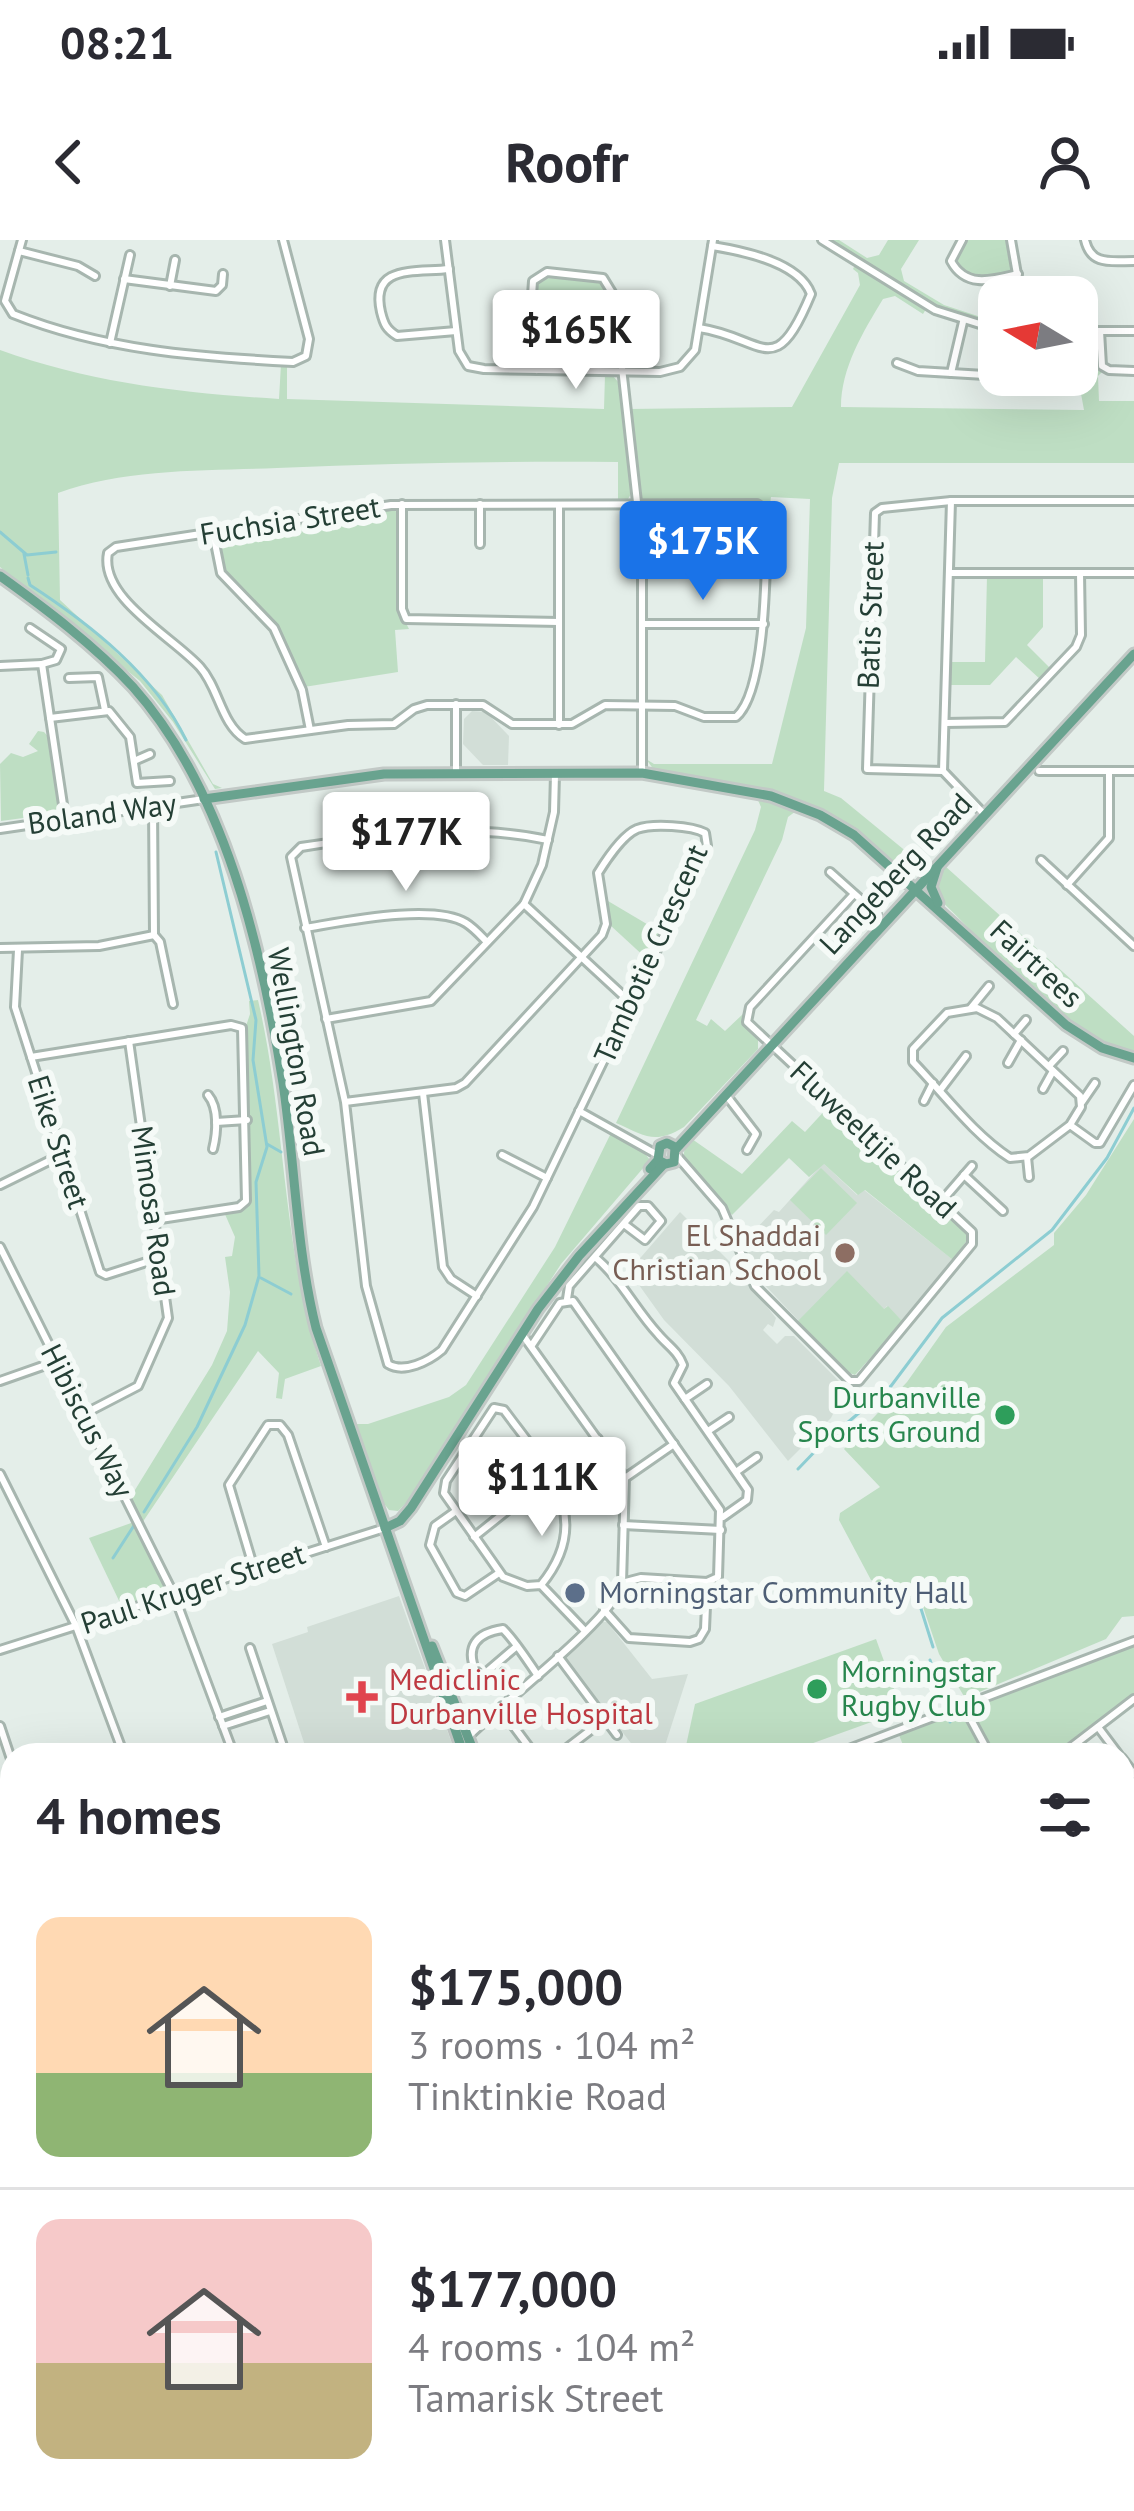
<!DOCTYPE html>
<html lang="en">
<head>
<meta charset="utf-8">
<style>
  body { margin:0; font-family:"PT Sans",sans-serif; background:#f2f2f3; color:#2b2b33; height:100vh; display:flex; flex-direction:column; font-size:45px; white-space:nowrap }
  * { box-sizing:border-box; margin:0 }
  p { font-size:39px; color:#7c7c81 }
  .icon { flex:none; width:66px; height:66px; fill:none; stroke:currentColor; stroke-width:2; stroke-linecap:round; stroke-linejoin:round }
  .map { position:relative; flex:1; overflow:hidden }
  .drawer { position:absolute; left:0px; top:1503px; width:1134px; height:768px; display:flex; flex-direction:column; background:#fff; border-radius:36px 36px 0 0; box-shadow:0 12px 48px #0002 }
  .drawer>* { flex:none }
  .needle { width:78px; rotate:280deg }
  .fabs { position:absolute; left:978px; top:36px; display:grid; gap:24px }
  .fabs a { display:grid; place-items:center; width:120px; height:120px; border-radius:24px; background:#fff; box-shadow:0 12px 48px #0002; font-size:60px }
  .price { position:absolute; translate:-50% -102px; padding:0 27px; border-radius:12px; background:#fff; color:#222; font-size:39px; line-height:78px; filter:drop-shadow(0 3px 6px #0008) }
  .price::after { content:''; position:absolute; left:50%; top:72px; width:36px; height:27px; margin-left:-18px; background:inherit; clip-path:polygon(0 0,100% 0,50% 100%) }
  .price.selected { background:#1a73e8; color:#fff }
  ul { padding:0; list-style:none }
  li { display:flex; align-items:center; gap:36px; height:300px; padding:0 36px }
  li+li { border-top:3px solid #e1e1e2 }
  li span { display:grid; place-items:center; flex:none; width:336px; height:240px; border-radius:24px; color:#555 }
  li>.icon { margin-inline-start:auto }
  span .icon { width:144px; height:144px; fill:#fffc; stroke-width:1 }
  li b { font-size:51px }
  h2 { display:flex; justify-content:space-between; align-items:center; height:144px; padding:0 36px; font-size:51px }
  .status { display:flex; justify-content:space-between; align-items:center; height:84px; padding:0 60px; background:#fff; direction:ltr }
  .status svg { height:33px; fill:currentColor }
  header { display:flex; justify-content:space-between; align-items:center; height:156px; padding:0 36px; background:#fff; font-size:54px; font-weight:700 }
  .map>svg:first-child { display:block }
  .built { fill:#d2ded7 }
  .green { fill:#bedec3 }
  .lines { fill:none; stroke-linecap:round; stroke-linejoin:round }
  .stream { stroke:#8dcdd2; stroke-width:3 }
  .minor-casing { stroke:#a7b6af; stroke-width:12 }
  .major-casing { stroke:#c2c9c6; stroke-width:15 }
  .minor { stroke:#fff; stroke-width:6 }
  .major { stroke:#69a38f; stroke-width:9 }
  .education-dot { fill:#8d6e63; stroke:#f5faf7; stroke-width:4.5 }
  .leisure-dot { fill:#2e9e5b; stroke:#f5faf7; stroke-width:4.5 }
  .service-dot { fill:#5c6f8a; stroke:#f5faf7; stroke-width:4.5 }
  .health-dot { fill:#e0444e; stroke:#f5faf7; stroke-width:4.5 }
  .labels { text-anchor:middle; stroke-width:12; stroke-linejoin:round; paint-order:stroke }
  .street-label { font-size:30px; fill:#243f35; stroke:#f5faf7 }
  .education-label { font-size:30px; fill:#785e54; stroke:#f5faf7; text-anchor:end }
  .leisure-label { font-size:30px; fill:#27864d; stroke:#f5faf7; text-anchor:end }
  .service-label { font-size:30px; fill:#4e5e75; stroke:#f5faf7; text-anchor:start }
  .health-label { font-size:30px; fill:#be3a42; stroke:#f5faf7; text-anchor:start }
</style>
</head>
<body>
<div class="status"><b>08:21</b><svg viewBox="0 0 49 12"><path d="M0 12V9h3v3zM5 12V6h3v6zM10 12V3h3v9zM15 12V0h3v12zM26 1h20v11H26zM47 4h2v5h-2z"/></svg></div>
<header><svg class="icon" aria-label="back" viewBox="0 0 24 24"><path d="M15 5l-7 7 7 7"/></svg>Roofr<svg class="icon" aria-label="person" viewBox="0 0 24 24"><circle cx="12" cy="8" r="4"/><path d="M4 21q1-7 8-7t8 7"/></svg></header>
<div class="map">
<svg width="1134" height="2271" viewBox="0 0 1134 2271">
  <rect width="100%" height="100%" fill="#e4eee9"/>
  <!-- built -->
  <g class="built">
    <path d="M472 471 486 472 509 496 508 525H483L463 504 464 479Z"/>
    <path d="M823 923 857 955 864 950 952 1019 902 1081 887 1066 847 1107 812 1071 799 1081 756 1036 744 1007 748 997 774 970 779 972Z"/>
    <path d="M680 972 737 1029 776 1078 773 1087 768 1084 763 1090 777 1104 785 1096H794L841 1143 843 1154 831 1178 788 1221 729 1146 664 1080 629 1031Z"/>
    <path d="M399 1356 456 1515H308L272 1404 308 1392 307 1387Z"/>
    <path d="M601 1382H607L652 1439 688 1434 662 1515H640L565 1417Z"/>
    <path d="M632 2259H734L746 2271H641Z"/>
    <path d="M844 2259H933L942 2271H823L837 2262 840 2266Z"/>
  </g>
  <!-- green -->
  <g class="green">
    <path d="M830 0H839L867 18 879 15 888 0H919L901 29 904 41 944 65 999 83V86L930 63Z"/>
    <path d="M966 0H1008L1012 30 981 39 958 28 955 16Z"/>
    <path d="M855 25 926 69 923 74 895 56 883 59C863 92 841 128 841 167L1084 170 1077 132V95H1091L1096 102V125L1102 132 1098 136 1099 161H1134V223H839L832 258 824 551 841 558 919 622H928L921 633 914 635C886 621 864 595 837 579 780 547 717 540 654 530L646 519 654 524H772L806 388 810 259 771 257 770 264 757 260H641L629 169 792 167 860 45 858 33 853 29Z"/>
    <path d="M548 34 598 39C618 55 621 102 616 126L535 125 533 47Z"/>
    <path d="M0 110C91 143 183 153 279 159L281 124H287V159L604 169 605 135 613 136 619 143 631 254 628 259 618 261V222C504 221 391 223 277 228 204 231 127 228 58 253L60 360 162 455 213 544 222 548 215 549 173 482 140 441 0 327Z"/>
    <path d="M392 267 399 275C399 312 392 358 409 389L395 390 398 432 304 447 272 378 222 331 217 298 223 293Z"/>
    <path d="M987 336H1043V387L1027 405 1051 429 1041 440 1016 417 990 445H949L950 422H985Z"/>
    <path d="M38 491 44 492 52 501 55 516 60 573 1 581 0 524 11 513 23 517 38 511 29 504Z"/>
    <path d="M757 558 796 571 788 577 782 600 696 780 707 786 711 779 725 791 743 774 746 786 758 797V809L684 887C654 905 646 896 616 883L755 590 761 567Z"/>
    <path d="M945 626 1134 796V812C1064 805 989 704 938 658L936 643Z"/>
    <path d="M608 661 662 693 647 719 610 685 605 662Z"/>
    <path d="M258 760C286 880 282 1009 321 1126L285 1139 282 1159 276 1158 279 1133 258 1111 142 1283 130 1258 212 1125 227 1091 230 1052 225 1017 232 1016 235 997 224 972 244 968 250 958 246 786 250 774 249 761Z"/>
    <path d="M829 866 966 993 968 999 953 1020 865 950 858 955 824 924 809 937 789 918 732 975 683 919 685 906 692 899 742 934 792 881 805 892Z"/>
    <path d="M1134 879V1376L1122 1377 1106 1399 965 1458 939 1414 919 1355 910 1357 871 1340 839 1280 840 1273 880 1247 844 1209 907 1142 946 1087 1054 1005V993L1086 955Z"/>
    <path d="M612 891 639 906 650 920 561 1024 408 1261 398 1271 389 1270 382 1261 355 1184H368L449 1157 466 1145 555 1007Z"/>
    <path d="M821 928 857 963 826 995 790 960Z"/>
    <path d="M847 1031 884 1069 888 1066 903 1082 855 1135 847 1132 797 1082Z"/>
    <path d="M134 1282 165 1344 164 1351 122 1367 89 1298Z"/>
    <path d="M876 1399 902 1471 780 1515H684L695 1464Z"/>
    <path d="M1134 1405V1457L1057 1515H994L970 1473 975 1464Z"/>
    <path d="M959 1471 986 1515H907L899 1495Z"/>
    <path d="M5 1849 12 1853V1924L0 1946V1857Z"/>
  </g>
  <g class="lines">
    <!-- stream -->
    <g class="stream">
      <path d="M0 292 27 315 56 312"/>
      <path d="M24 314 28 335"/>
      <path d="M28 338 30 345C90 384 155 435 186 500"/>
      <path d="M267 904 281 912"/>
      <path d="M261 1038 291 1054"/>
      <path d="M798 1229 822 1204 891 1146 942 1078 1052 990 1107 918 1134 868"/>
      <path d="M144 1272 197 1187 245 1085 259 1036 256 942 267 907 253 820 256 780 216 612"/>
      <path d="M113 1318 135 1284"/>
      <path d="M917 1356 933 1407"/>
      <path d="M930 1420 945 1464"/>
      <path d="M950 1479V1482"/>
    </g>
    <defs>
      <g id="minor">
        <path d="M22 0 5 61 13 74C103 110 197 117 293 122L306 116 309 99 283 0"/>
        <path d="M445 0 459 111 468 126 484 129 660 132 680 127 695 110 713 0"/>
        <path d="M822 0 935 70 999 90"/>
        <path d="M962 0 951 21C966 49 993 40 1018 34"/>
        <path d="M1011 0 1021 57"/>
        <path d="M1085 0C1091 26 1111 21 1134 21"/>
        <path d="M19 11 78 26 95 36"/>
        <path d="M449 29C415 33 370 24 381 72 384 84 386 89 397 96L456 91"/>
        <path d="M124 39 216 51 222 45 223 34"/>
        <path d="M170 46 175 20"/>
        <path d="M699 88C765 98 774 143 811 54 799 22 743 11 712 6"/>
        <path d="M1077 91H1134"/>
        <path d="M1100 91 1102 126 1109 130 1134 131"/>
        <path d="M110 103 130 15"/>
        <path d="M897 123 918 131 1034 138"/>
        <path d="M537 130 528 116 533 41 547 32 603 38 614 56 642 307V533"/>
        <path d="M951 133 963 82"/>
        <path d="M402 264V369L406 379 559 382"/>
        <path d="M757 264 766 270 767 278C766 320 767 451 736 477H704L675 466 605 465 572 484H512L483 465H427L414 469 394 484 348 485 245 499C221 484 219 448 200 427 173 397 99 358 108 313L116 307 391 265Z"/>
        <path d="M559 267V485"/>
        <path d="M213 293 221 333 274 388 302 450 310 490"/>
        <path d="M480 304V264"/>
        <path d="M949 333H1134"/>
        <path d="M642 384H764"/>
        <path d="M30 388 61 409 56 420 42 424"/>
        <path d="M0 426 42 424 65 578"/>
        <path d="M69 438 98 437 105 470"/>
        <path d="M50 478 109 471 130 497 137 543 170 541"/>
        <path d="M945 483 1005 482 1076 407 1081 395 1080 333"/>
        <path d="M134 521 150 514"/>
        <path d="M943 531 867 529 875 273 882 268 951 261H1134"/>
        <path d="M943 531 951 261"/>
        <path d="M943 531 984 574"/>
        <path d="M1039 531H1134"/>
        <path d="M456 533V464"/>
        <path d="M0 589 204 559"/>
        <path d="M1041 620 1134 706"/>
        <path d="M830 632 877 674"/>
        <path d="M1067 645 1109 598V531"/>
        <path d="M524 664 630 762"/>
        <path d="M305 688C343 682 433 663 466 683 474 688 481 696 487 702"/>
        <path d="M154 695 160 702 173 764"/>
        <path d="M0 708 99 706 154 695 153 566"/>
        <path d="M18 710 15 767 100 1032 106 1035 159 1018"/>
        <path d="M971 768 989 746"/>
        <path d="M326 779 431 761 524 664 542 625 554 572 555 534"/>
        <path d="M1014 794 1026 780"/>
        <path d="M31 817 231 785 242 788 246 961 239 967 154 980"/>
        <path d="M1008 823 1021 800"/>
        <path d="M1049 826 1063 811"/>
        <path d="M941 849 966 816"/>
        <path d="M1043 849 1053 831"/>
        <path d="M423 853 443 1027 451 1039 477 1056"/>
        <path d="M208 855C219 868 217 893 213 909"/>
        <path d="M726 855 756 894 747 910"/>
        <path d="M924 861 933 843"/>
        <path d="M345 862 456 848 465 843 602 695 606 684 598 633C606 620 623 595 637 589 653 583 692 586 705 593L707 606 533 967 442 1110C429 1121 404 1134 388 1124L366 1046 345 862 291 617 301 607C378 595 471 583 548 600"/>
        <path d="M1082 862 1095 843"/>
        <path d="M579 871 656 914"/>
        <path d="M216 882 247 880"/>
        <path d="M1070 885 1081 867 1080 856 997 778 977 768 947 773 913 809V822C944 854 973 894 1010 918L1029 916 1070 885 1095 903H1100L1134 845"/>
        <path d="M502 915 547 938"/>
        <path d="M677 916 722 968 755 1046 850 1141H859L972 1004V992L747 782 750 767 854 654"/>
        <path d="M1027 917 1029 937"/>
        <path d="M964 935 1003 971"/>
        <path d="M0 945 61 915"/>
        <path d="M940 963 972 926"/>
        <path d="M0 1007 174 1355 234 1515"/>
        <path d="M595 1017C621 1039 635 1069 658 1094 667 1105 678 1111 683 1125L674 1143 748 1250 747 1260 723 1277"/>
        <path d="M567 1059 569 1046 639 966H648L661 981 645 1000 624 984"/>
        <path d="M532 1105 560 1063 573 1061 720 1270 718 1337 707 1342 705 1389 699 1399 690 1402 629 1398 604 1370"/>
        <path d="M0 1141 57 1121"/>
        <path d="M685 1159 707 1144"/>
        <path d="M84 1174 138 1146 168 1078 129 801"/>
        <path d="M708 1191 729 1177"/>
        <path d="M736 1232 757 1217"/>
        <path d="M0 1234 76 1386 124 1515"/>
        <path d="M549 1234 598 1199"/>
        <path d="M625 1238 674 1204"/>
        <path d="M456 1271 435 1286 430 1305 457 1353 465 1356 499 1333"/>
        <path d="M623 1285 721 1290"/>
        <path d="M474 1297 509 1269"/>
        <path d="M254 1329 229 1245 268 1185H280L288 1195 326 1307"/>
        <path d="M622 1343 641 1338 707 1342"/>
        <path d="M541 1345 527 1346 503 1337 444 1253 446 1241 494 1168 504 1170C545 1226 597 1277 541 1345L584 1390"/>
        <path d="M517 1406 483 1435 476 1432C465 1407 476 1393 503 1389 516 1402 527 1420 538 1436"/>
        <path d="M250 1408 286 1515"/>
        <path d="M0 1410 385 1288"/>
        <path d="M558 1416 617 1495"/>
        <path d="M963 1465 990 1515"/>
        <path d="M500 1468 535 1515"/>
        <path d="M219 1477 267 1461"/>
        <path d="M0 1486 12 1522"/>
        <path d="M223 1486 270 1471"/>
        <path d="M1098 1487 1119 1515"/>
        <path d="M469 1496C499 1465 614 1379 622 1343L625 1238 522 1094"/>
        <path d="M558 1515 605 1479"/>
        <path d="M833 1515 1134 1401"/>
        <path d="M1061 1515 1134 1459"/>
        <path d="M1122 1518 1134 1534"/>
        <path d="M1122 1676 1134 1692"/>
        <path d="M1122 1690 1134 1706"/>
        <path d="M1123 1707 1134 1722"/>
        <path d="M0 1720 12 1726"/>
        <path d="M0 1843 12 1849"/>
        <path d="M1122 1866 1134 1858"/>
        <path d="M1122 1877 1134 1868"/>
        <path d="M1122 1914 1134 1929"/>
        <path d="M1122 1969 1134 1961"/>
        <path d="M0 2029 12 2036"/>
        <path d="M0 2074 12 2059"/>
        <path d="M0 2114 12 2126"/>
        <path d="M1122 2204 1134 2196"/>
        <path d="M0 2250 12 2243"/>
        <path d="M294 2259 308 2271"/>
        <path d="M745 2259 754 2271"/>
        <path d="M943 2259 952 2271"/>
        <path d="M146 2271 165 2259"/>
        <path d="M314 2271 326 2259"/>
        <path d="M558 2271 569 2259"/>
        <path d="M1021 2271 1040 2259"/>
      </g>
      <g id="major">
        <path d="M0 336C46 369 94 405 133 447 225 550 262 710 283 843 295 924 296 1008 316 1088L464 1515"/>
        <path d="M204 559 384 534 642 533 771 556 820 575 854 595 1066 785 1102 808 1134 818"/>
        <path d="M937 628 931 647 938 663"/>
        <path d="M676 909 1134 414"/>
        <path d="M650 929 658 920 660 906 667 903 675 907 674 922 666 924 658 920"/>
        <path d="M385 1288 400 1281 411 1268 538 1069 579 1016 664 924"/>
        <path d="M432 1406 475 1515"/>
        <path d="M0 1978 12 1983"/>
        <path d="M1122 2099H1134"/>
        <path d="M1122 2108 1134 2107"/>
        <path d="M1122 2158 1134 2175"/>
        <path d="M485 2259 509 2271"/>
        <path d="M811 2271 830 2259"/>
      </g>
    </defs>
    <!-- minor casing -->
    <use href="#minor" class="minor-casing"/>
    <!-- major casing -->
    <use href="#major" class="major-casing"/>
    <!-- minor -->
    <use href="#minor" class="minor"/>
    <!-- major -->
    <use href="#major" class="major"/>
  </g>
  <!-- markers -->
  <circle class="education-dot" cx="845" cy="1013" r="12"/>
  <g class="leisure-dot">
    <circle cx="1005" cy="1175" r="12"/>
    <circle cx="817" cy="1449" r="12"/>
  </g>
  <circle class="service-dot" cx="575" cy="1353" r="12"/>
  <path class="health-dot" d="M356 1439h12v12h12v12h-12v12h-12v-12h-12v-12h12z"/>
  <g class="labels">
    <!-- street labels -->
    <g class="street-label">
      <text transform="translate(290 281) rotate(-9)" y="10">Fuchsia Street</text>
      <text transform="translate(871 375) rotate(-88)" y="10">Batis Street</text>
      <text transform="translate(102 574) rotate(-8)" y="10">Boland Way</text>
      <text transform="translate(896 634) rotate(-47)" y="10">Langeberg Road</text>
      <text transform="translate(651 714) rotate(-66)" y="10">Tambotie Crescent</text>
      <text transform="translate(1036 724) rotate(43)" y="10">Fairtrees</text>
      <text transform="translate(296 812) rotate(80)" y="10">Wellington Road</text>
      <text transform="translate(873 900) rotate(43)" y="10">Fluweeltjie Road</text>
      <text transform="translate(58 902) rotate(72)" y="10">Eike Street</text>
      <text transform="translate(153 971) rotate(82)" y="10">Mimosa Road</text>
      <text transform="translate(87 1181) rotate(63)" y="10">Hibiscus Way</text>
      <text transform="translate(193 1349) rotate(-18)" y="10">Paul Kruger Street</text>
    </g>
    <!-- education labels -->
    <g class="education-label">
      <text x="821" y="1006">El Shaddai<tspan x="821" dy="34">Christian School</tspan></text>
    </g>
    <!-- leisure labels -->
    <g class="leisure-label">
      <text x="981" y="1168">Durbanville<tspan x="981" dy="34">Sports Ground</tspan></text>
      <text x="841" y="1442" text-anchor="start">Morningstar<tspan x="841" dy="34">Rugby Club</tspan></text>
    </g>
    <!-- service labels -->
    <g class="service-label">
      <text x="599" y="1363">Morningstar Community Hall</text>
    </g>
    <!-- health labels -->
    <g class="health-label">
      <text x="389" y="1450">Mediclinic<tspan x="389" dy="34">Durbanville Hospital</tspan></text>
    </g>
  </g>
</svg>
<div class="fabs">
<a><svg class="needle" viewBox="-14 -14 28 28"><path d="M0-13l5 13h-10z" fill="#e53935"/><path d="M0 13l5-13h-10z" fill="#7c7c81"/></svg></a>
</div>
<b class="price" style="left:576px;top:152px">$165K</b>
<b class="price selected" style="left:703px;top:363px">$175K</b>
<b class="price" style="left:406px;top:654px">$177K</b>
<b class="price" style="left:542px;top:1299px">$111K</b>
<section class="drawer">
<h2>4 homes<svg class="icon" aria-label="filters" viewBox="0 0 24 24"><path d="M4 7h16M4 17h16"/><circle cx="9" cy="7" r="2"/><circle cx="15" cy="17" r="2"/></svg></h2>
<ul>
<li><span style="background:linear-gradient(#ffd9b3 65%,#8fb573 0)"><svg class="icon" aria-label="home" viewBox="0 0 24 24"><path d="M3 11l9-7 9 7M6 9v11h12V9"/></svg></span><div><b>$175,000</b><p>3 rooms · 104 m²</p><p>Tinktinkie Road</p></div></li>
<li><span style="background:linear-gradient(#f6c9c9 60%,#c2b280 0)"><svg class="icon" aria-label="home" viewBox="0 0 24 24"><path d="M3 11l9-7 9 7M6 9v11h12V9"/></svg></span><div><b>$177,000</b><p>4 rooms · 104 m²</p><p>Tamarisk Street</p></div></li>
</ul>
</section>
</div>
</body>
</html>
